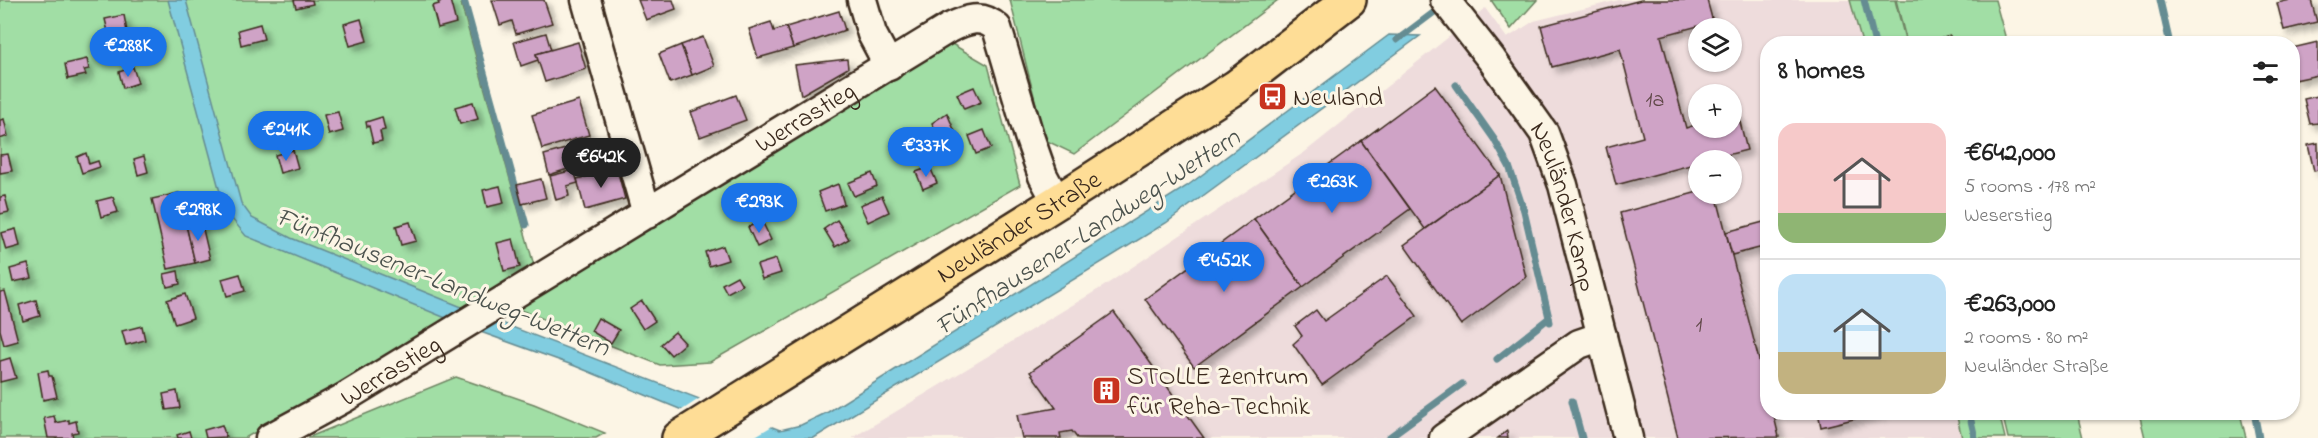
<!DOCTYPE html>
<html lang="en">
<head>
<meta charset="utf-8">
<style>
  body { margin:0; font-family:"Indie Flower",sans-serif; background:#f2f2f2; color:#222; height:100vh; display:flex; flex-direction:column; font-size:22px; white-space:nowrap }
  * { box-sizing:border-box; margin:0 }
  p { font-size:20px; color:#767676 }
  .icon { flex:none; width:33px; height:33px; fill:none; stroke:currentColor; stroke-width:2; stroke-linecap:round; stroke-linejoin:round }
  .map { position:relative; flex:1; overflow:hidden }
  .side { position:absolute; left:1760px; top:36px; width:540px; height:384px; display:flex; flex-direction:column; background:#fff; border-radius:24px; box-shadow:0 2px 4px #0004 }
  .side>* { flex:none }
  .fabs { position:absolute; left:1688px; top:18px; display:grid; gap:12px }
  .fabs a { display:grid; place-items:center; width:54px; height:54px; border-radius:50%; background:#fff; box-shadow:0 2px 4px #0004; font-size:30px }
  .price { position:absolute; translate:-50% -51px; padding:0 14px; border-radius:21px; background:#1a73e8; color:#fff; font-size:20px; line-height:39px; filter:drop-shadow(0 2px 3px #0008) }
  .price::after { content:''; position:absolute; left:50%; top:36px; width:18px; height:14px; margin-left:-9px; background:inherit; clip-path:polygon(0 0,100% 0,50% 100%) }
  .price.active { background:#222; color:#fff }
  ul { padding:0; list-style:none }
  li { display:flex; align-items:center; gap:18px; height:150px; padding:0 18px }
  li+li { border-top:2px solid #e0e0e0 }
  li span { display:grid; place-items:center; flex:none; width:168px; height:120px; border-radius:18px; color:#555 }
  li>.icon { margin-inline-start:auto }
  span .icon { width:72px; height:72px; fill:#fffc; stroke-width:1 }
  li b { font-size:26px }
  h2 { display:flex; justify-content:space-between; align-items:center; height:72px; padding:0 18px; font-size:26px }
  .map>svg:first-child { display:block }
  .built { fill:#eedcdc; fill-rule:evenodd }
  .green { fill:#a1dea5; stroke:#6e8462; stroke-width:1.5 }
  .water { fill:#81cde0; stroke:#658c92; stroke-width:1.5 }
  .pier { fill:#fcf5e5 }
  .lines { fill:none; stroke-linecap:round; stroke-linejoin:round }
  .stream { stroke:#658c92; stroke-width:7 }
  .building { fill:#cfa3c6; stroke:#3b2a1e; stroke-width:1.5; filter:url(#shadow) }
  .minor-casing { stroke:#3b2a1e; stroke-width:33 }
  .major-casing { stroke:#3b2a1e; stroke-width:38 }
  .minor { stroke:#fcf5e5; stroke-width:28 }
  .major { stroke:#fedd96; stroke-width:33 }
  .labels { text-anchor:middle; stroke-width:6; stroke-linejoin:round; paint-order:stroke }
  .number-label { font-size:22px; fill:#604848 }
  .poi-label { font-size:26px; fill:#3b2a1e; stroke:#fcf5e5; text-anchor:start }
  .street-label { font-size:26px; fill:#3b2a1e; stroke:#fcf5e5 }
  .water-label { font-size:27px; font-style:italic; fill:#4c534e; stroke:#fcf5e5 }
</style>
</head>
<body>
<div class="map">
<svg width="2318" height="438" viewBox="0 0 2318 438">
  <defs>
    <filter id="shadow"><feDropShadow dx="5.5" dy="5.5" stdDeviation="3" flood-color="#0004"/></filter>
  </defs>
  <rect width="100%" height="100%" fill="#fcf5e5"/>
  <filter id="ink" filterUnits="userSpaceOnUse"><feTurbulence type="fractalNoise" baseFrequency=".0167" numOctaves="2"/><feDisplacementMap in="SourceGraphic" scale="12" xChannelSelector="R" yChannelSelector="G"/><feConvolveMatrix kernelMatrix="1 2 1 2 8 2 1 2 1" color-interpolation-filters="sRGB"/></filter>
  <g filter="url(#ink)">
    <!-- built -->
    <path class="built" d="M1619 0H1853L1864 43 1767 44V412L1957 413 1963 438H852L1104 286 1305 152 1485 8 1507 38 1534 21ZM1698 28H1731V62H1698ZM1698 94H1731V128H1698ZM1698 160H1731V194H1698Z"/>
    <!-- green -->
    <g class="green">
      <path d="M0 0H460L535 269 245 438H0Z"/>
      <path d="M1010 0H1278L1074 154 1045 140Z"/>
      <path d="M1491 0H1537L1511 29Z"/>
      <path d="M1850 0H1895L1906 43H1862Z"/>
      <path d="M1896 0H1995L2007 43H1907Z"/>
      <path d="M945 40 988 65 1020 185 710 362 660 365 518 309Z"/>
      <path d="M456 377 534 404 605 433 596 438H307Z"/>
      <path d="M1956 413H1999L2005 438H1962Z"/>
      <path d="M2002 413H2077L2083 438H2008Z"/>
      <path d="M2139 413H2240L2246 438H2145Z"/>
    </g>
    <!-- water -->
    <path class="water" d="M168 0H186L241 203 252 218 291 238 494 320 780 430 801 425 828 412 1187 186 1389 35 1420 36 1166 223 814 438H750L575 366 475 330 246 236 227 213 220 192Z"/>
    <!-- pier -->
    <path class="pier" d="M702 397 774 425 752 438H742L679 412Z"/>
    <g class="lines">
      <!-- stream -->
      <g class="stream">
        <path d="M464 0 526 225"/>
        <path d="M1864 0 1875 44"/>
        <path d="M2160 0 2170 44"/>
        <path d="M1397 40 1441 7"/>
        <path d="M1456 85 1494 139 1509 166 1524 211 1550 322"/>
        <path d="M1497 359 1549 318"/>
        <path d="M1572 401 1582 438"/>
        <path d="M1969 412 1975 438"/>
        <path d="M2254 412 2259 438"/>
        <path d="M1388 438 1462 384"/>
      </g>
    </g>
    <!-- building -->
    <g class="building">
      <path d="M294 0H312L313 4 296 8Z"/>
      <path d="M450 0 456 23 438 28 432 6 439 4 438 2Z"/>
      <path d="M492 0H544L552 23 516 34 512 21 500 25Z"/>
      <path d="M638 0H673L676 9 646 20Z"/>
      <path d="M1641 0H1707L1713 22 1661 36 1686 128 1698 124V128H1731V116L1738 114 1747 150 1707 160H1698V163L1616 185 1606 147 1643 137 1620 49 1552 67 1541 26Z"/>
      <path d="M2290 0H2311L2317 22 2284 30 2277 3Z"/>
      <path d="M839 11 845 30 793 48 786 27Z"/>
      <path d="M124 15 127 32 109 36 105 19Z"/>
      <path d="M361 19 367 41 350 46 344 24Z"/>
      <path d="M771 22 774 31 786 27 793 48 758 58 749 29Z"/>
      <path d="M260 24 264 39 241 45 238 30Z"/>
      <path d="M546 33 551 50 536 54 538 60 521 66 514 42Z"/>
      <path d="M1950 36 1952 44H1937L1936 40Z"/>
      <path d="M703 37 714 66 692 75 681 45Z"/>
      <path d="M578 42 586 69 545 82 536 54Z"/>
      <path d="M2318 42V75L2295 80 2292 67V48Z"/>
      <path d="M681 45 692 75 670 83 659 54Z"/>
      <path d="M87 59 89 69 84 70 86 75 68 79 65 64Z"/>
      <path d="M847 59 848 68 801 95 795 65Z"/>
      <path d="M133 67 138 83 123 88 119 72Z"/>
      <path d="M1435 86 1500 175 1425 229 1361 141Z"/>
      <path d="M974 87 981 102 964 109 957 94Z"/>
      <path d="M736 95 746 120 700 137 691 112Z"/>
      <path d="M2318 96V123L2310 124 2304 99Z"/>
      <path d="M579 101 589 135 542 149 532 115Z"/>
      <path d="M473 102 478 119 460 124 455 107Z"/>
      <path d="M338 112 343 131 329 135 324 115Z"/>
      <path d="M947 113 955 132 940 139 932 123Z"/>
      <path d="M382 117 385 130 380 131 382 141 373 143 369 126 367 127 366 122Z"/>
      <path d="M4 119 8 136 0 139V120Z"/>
      <path d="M984 130 991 148 976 154 969 136Z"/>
      <path d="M1361 141 1410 209 1303 287 1254 219Z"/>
      <path d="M2318 143V170L2314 171 2308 145Z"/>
      <path d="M569 148 574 167 549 175 544 155Z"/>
      <path d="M293 150 298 168 280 173 275 155Z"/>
      <path d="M86 153 89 164 98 161 100 167 82 173 77 157Z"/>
      <path d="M8 154 12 171 0 173V155Z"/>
      <path d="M144 156 148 172 138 175 134 159Z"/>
      <path d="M930 167 937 183 923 189 916 172Z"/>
      <path d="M617 169 625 199 585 210 577 179Z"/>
      <path d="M574 170 578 183 567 186 569 196 556 200 550 176Z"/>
      <path d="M872 173 877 186 854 196 848 183Z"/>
      <path d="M1500 175 1526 277 1461 325 1404 245Z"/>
      <path d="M541 179 546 198 522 204 517 185Z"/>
      <path d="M838 184 844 204 825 211 818 192Z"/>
      <path d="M500 186 504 203 487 207 483 190Z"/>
      <path d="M1698 192 1716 194 1767 391V412H1773L1779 437 1678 438 1620 213Z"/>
      <path d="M179 193 195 263 168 269 152 199Z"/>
      <path d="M5 196 9 212 0 214V197Z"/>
      <path d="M882 196 889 212 868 222 860 205Z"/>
      <path d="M113 197 118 212 101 217 97 201Z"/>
      <path d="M1254 219 1303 287 1194 367 1145 299Z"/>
      <path d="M837 220 849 239 835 247 824 229Z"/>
      <path d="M201 221 210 259 195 263 186 225Z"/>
      <path d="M762 221 771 240 757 247 748 227Z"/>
      <path d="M1767 221V246L1732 255 1726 232Z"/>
      <path d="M410 222 416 241 401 245 396 226Z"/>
      <path d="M16 229 20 246 6 250 1 233Z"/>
      <path d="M513 239 520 267 504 271 497 243Z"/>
      <path d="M723 246 728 260 709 266 705 252Z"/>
      <path d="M776 259 781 273 762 279 757 265Z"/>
      <path d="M28 264 32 278 13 282 10 269Z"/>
      <path d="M178 271 180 284 167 287 164 274Z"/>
      <path d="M240 274 245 291 227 296 222 279Z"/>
      <path d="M737 276 742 285 727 293 722 284Z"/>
      <path d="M1387 276 1417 316 1322 385 1293 344 1302 336 1295 326 1316 310 1324 321Z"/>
      <path d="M5 291 18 341 4 345 0 330V292Z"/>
      <path d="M185 294 193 318 175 324 167 300Z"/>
      <path d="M36 300 40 316 23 321 19 305Z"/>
      <path d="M642 301 655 321 643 329 630 309Z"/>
      <path d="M1114 312 1204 438H1077L1072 431 1060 433 1061 438H1022L1017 415 1056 408 1030 372Z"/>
      <path d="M598 318 619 330 611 343 591 331Z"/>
      <path d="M142 326 145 340 126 345 122 331Z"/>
      <path d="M675 332 685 343 671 355 661 344Z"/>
      <path d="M10 358 16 378 0 382V361Z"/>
      <path d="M48 370 49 376H52L57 397 43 400 38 372Z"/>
      <path d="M177 391 180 408 166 410 163 394Z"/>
      <path d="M1818 412H1882L1821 427Z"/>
      <path d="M54 416 56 423 69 420V423L76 421 78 432 72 433 73 438H48L44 418Z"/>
      <path d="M222 425 226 437 206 438 204 430Z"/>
      <path d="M189 431 191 438H178L177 435Z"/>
      <path d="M1507 431 1508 438H1498Z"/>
    </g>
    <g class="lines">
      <defs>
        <g id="minor">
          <path d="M586 0 647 214"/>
          <path d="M862 0 872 34 889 66"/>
          <path id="s1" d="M1445 0 1492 60 1544 133 1563 185 1628 438"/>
          <path id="s2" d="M270 438 344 398 949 28C966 20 982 13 997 28L1029 136 1043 176 1057 202"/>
          <path d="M1444 438 1579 344 1602 336"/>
        </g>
        <g id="major">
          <path id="s3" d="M679 438 1057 202 1236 87 1349 0"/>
        </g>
      </defs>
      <!-- minor casing -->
      <use href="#minor" class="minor-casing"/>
      <!-- major casing -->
      <use href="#major" class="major-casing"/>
      <!-- minor -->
      <use href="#minor" class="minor"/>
      <!-- major -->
      <use href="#major" class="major"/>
    </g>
  </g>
  <!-- icons -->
  <defs>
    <symbol id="bus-square" viewBox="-11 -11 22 22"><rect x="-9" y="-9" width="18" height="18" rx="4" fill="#c8321e" stroke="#fcf5e5"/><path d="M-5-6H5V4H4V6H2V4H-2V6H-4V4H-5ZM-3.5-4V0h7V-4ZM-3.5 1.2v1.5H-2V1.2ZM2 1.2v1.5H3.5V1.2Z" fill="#fff"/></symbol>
    <symbol id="building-square" viewBox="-11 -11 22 22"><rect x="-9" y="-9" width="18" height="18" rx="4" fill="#c8321e" stroke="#fcf5e5"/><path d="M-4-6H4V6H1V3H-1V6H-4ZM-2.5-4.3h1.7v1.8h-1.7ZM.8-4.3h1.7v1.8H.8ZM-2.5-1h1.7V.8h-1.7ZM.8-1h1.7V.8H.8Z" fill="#fff"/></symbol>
  </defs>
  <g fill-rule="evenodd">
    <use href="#bus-square" x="1256" y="80" width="33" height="33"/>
    <use href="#building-square" x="1090" y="374" width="33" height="33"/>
  </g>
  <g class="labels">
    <!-- number labels -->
    <g class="number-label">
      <text x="1655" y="106">1a</text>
      <text x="1699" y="331">1</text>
    </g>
    <!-- poi labels -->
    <g class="poi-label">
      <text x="1293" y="105">Neuland</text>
      <text x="1127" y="384">STOLLE Zentrum<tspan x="1127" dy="30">für Reha-Technik</tspan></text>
    </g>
    <!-- street labels -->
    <g class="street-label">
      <text dy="9" stroke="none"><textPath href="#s2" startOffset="624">Werrastieg</textPath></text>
      <text dy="9" stroke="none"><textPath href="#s1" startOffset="242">Neuländer Kamp</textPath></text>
      <text dy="9" stroke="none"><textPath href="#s3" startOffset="400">Neuländer Straße</textPath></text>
      <text dy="9" stroke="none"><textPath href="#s2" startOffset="138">Werrastieg</textPath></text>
    </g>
    <!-- water labels -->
    <g class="water-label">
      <text transform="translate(1087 231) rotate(-33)" y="9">Fünfhausener-Landweg-Wettern</text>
      <text transform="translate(443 281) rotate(22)" y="9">Fünfhausener-Landweg-Wettern</text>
    </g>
  </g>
</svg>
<div class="fabs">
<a><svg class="icon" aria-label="layers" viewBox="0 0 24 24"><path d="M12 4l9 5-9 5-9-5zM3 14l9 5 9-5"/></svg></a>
<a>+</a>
<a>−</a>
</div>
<b class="price" style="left:128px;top:78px">€288K</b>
<b class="price" style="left:286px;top:162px">€241K</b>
<b class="price" style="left:926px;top:178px">€337K</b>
<b class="price active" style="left:601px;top:189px">€642K</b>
<b class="price" style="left:1332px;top:214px">€263K</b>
<b class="price" style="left:759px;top:234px">€293K</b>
<b class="price" style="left:198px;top:242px">€298K</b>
<b class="price" style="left:1224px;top:293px">€452K</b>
<section class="side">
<h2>8 homes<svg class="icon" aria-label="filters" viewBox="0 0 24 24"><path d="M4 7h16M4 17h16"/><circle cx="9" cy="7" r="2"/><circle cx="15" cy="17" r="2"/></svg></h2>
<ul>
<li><span style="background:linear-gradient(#f6c9c9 75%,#8fb573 0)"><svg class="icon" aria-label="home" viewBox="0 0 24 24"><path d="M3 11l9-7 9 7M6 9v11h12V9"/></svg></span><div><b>€642,000</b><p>5 rooms · 178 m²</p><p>Weserstieg</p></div></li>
<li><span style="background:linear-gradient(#bfe0f5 65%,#c2b280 0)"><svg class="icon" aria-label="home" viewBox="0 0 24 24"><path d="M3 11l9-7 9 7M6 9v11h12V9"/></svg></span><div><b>€263,000</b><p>2 rooms · 80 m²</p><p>Neuländer Straße</p></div></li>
</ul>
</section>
</div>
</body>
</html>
